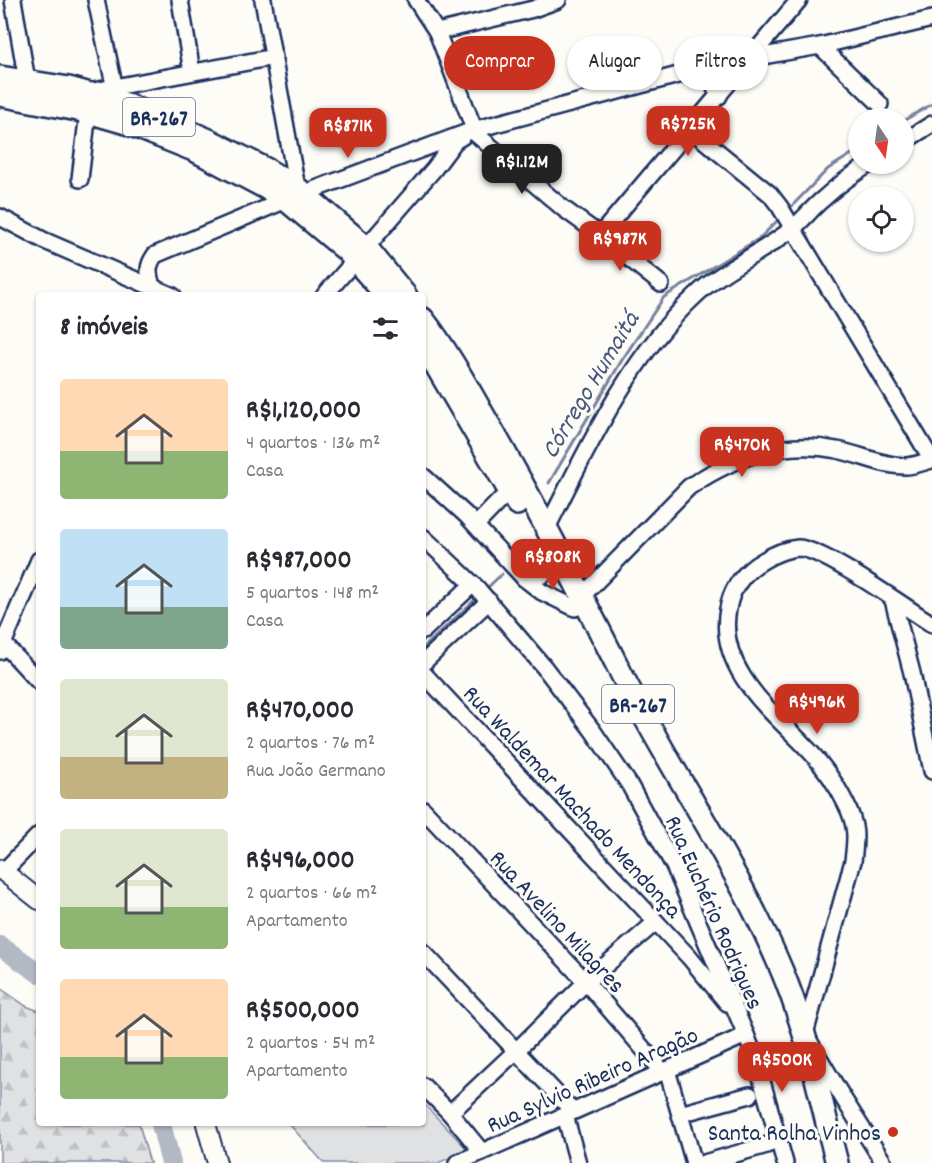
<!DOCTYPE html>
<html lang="pt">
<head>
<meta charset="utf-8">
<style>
  body { margin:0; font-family:Dekko,sans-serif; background:#f2f2f3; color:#2b2b33; height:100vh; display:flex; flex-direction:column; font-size:22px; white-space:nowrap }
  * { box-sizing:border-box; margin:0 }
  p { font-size:20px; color:#7c7c81 }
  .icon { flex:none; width:33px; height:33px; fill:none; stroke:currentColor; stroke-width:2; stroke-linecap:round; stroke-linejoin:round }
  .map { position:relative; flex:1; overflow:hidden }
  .panel { position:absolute; left:36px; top:292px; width:390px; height:834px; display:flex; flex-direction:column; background:#fff; border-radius:6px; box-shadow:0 2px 4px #0004 }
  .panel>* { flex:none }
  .top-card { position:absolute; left:444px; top:36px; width:398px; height:54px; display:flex; gap:12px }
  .needle { width:39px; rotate:167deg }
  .tools { position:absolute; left:848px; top:108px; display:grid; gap:12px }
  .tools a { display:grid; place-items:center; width:66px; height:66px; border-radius:50%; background:#fff; box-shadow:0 2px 4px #0004; font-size:30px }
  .price { position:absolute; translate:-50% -51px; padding:0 14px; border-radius:12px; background:#c8321e; color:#fff; font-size:20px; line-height:39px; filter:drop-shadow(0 2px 3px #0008) }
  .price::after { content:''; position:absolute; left:50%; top:36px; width:18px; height:14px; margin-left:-9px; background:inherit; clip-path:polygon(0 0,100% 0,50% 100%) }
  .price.active { background:#222; color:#fff }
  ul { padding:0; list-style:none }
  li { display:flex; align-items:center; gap:18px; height:150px; padding:0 24px }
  li span { display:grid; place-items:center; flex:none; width:168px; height:120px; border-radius:6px; color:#555 }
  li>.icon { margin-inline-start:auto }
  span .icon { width:72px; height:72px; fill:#fffc; stroke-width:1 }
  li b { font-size:26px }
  h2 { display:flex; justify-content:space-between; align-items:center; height:72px; padding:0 24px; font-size:26px }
  .pill { padding:0 21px; border-radius:27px; background:#fff; box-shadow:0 2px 4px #0004; font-size:21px; line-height:54px }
  .pill.active { background:#c8321e; color:#fff }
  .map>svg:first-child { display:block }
  .forest { fill:url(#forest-firs); stroke:#7e88a0; stroke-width:1.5 }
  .green { fill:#e0e1e3; stroke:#7e88a0; stroke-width:1.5 }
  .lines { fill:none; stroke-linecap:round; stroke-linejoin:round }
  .stream { stroke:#76819c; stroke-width:3 }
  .river { stroke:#b3b8c5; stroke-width:20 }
  .minor-casing { stroke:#1b2f5e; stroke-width:20 }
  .major-casing { stroke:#1b2f5e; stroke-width:22 }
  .highway-casing { stroke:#1b2f5e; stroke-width:26 }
  .minor { stroke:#fdfcf7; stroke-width:15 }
  .major { stroke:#fdfcf7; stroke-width:18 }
  .highway { stroke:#fdfcf7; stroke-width:21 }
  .poi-dot { fill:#c8321e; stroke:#fdfcf7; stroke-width:2 }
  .labels { text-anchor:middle; stroke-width:6; stroke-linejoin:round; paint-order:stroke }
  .shield { fill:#fdfcf7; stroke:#5f6c8c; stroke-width:1.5 }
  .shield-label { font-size:22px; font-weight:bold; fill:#1b2f5e }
  .street-label { font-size:24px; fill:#1b2f5e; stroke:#fdfcf7 }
  .poi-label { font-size:24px; fill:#1b2f5e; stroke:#fdfcf7; text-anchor:end }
  .water-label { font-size:26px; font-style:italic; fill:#49587d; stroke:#fdfcf7 }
</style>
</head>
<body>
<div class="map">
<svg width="932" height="1163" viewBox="0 0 932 1163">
  <defs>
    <pattern id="forest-firs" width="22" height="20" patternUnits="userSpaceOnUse" patternTransform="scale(1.5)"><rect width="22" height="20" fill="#e0e1e3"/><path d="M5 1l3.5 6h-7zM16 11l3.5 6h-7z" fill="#c0c1c5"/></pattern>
  </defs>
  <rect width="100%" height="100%" fill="#fdfcf7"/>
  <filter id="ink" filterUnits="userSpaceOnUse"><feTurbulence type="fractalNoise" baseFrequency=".0167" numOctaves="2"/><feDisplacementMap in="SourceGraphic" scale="12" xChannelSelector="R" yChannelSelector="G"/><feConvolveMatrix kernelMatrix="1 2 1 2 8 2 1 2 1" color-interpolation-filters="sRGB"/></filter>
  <g filter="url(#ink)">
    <!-- forest -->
    <path class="forest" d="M0 988 26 1006 39 1011V1124H139L150 1163H0Z"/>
    <!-- green -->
    <path class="green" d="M423 1103 468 1150 438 1163H324L289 1124H423Z"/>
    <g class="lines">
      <!-- stream -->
      <g class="stream">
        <path d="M903 121 932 104"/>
        <path d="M787 211 828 169 858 150"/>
        <path d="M549 483 622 360 664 297 760 238 780 218"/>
        <path d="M514 560 521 546"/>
        <path d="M486 589 502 574"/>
        <path d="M423 648 479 596"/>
      </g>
      <!-- river -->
      <g class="river">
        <path d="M0 946 39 973"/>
        <path d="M161 1124 171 1163"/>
      </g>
      <defs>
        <g id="minor">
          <path d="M13 0 27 81"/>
          <path d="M96 0 116 94"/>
          <path d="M180 0 192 72"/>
          <path d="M263 0 297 188"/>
          <path d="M416 0 437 32 476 134 564 209 600 235 661 284"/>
          <path d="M437 32 533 9 558 0"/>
          <path d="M820 46 880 104"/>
          <path d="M696 71 712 82 719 96"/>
          <path d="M88 92 274 57"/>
          <path d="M690 129 770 194 780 207 932 460"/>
          <path d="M903 142 932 124"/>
          <path d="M80 179 88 112"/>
          <path d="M0 217 45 241 173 296"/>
          <path d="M600 235 799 0"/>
          <path d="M152 286C148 273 147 266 155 255L286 200 473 130 723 63 820 46 932 19"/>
          <path d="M324 296 434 169 455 141 463 136"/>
          <path d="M423 476 466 515 524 578 542 592 575 608"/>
          <path d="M476 525 510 490"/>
          <path d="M547 528C587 449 630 356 696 295 723 269 764 252 793 228 804 219 812 208 823 199 837 186 853 174 870 164"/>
          <path d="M423 537 477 588 544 667 593 731 629 784 675 868 746 1035 756 1060 785 1163"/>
          <path d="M524 578C543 581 550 569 560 554"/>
          <path d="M582 596 689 487C733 457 784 439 837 450 859 454 882 466 905 466 914 466 923 462 932 460"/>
          <path d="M893 600 912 673 932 771"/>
          <path d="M423 631 473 584"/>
          <path d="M3 643 39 682"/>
          <path d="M0 651 39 560"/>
          <path d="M423 663 489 601"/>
          <path d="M423 673 689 957 727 1003"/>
          <path d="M423 809 586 982 658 1066"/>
          <path d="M4 871 39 835"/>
          <path d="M423 952 568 1106"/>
          <path d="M667 1070 694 1163"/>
          <path d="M423 1086 450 1113 482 1152"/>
          <path d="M450 1113 516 1051 586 982 656 922"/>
          <path d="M680 1114 750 1095"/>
          <path d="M565 1115 578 1163"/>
          <path d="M457 1163 746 1035"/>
          <path d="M704 1163 767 1145"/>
          <path d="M884 1163 843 1098 805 1034 853 861C856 838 857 825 846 804 835 781 819 760 801 742 765 706 717 665 728 609 731 590 741 576 756 565 768 557 784 549 798 548 823 548 906 608 932 624"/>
        </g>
        <g id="major">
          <path d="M0 869 39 900"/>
          <path d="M206 1124 217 1163"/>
        </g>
        <g id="highway">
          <path d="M0 77 69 88 123 103 211 141 266 169 297 188 366 247 406 296"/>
          <path d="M0 95 88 112 126 123 196 151 266 188 286 200 347 251 387 296"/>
          <path d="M423 319C448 351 468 388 488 423 536 505 579 590 622 675 673 775 739 868 782 971 808 1033 820 1099 837 1163"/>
          <path d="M425 347 517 504"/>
        </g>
      </defs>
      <!-- minor casing -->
      <use href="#minor" class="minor-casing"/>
      <!-- major casing -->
      <use href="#major" class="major-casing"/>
      <!-- highway casing -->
      <use href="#highway" class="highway-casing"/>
      <!-- minor -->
      <use href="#minor" class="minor"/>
      <!-- major -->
      <use href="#major" class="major"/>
      <!-- highway -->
      <use href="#highway" class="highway"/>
    </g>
  </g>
  <!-- markers -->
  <circle class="poi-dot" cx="893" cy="1132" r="6"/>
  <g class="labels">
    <!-- shield labels -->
    <g class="shield">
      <rect x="123" y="98" width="72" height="38" rx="4.5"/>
      <rect x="602" y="685" width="72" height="38" rx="4.5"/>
    </g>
    <g class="shield-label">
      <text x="159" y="125">BR-267</text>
      <text x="638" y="712">BR-267</text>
    </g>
    <!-- street labels -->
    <g class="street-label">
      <text transform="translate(573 801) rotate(47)" y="8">Rua Waldemar Machado Mendonça</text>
      <text transform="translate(715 912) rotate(66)" y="8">Rua Euchério Rodrigues</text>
      <text transform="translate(558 921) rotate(47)" y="8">Rua Avelino Milagres</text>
      <text transform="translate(592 1079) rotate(-24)" y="8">Rua Sylvio Ribeiro Aragão</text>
    </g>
    <!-- poi labels -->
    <g class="poi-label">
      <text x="881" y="1140">Santa Rolha Vinhos</text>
    </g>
    <!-- water labels -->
    <g class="water-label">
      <text transform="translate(589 384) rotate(-59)" y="9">Córrego Humaitá</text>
    </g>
  </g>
</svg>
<div class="tools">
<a><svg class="needle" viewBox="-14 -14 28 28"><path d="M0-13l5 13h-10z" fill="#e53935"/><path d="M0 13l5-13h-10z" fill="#7c7c81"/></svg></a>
<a><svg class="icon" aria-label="locate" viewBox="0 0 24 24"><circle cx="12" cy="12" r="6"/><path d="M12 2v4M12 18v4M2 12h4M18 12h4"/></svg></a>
</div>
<b class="price" style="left:688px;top:157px">R$725K</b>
<b class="price" style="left:348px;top:159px">R$871K</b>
<b class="price active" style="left:522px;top:195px">R$1.12M</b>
<b class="price" style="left:620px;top:272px">R$987K</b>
<b class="price" style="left:742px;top:478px">R$470K</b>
<b class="price" style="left:553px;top:590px">R$808K</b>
<b class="price" style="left:817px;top:735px">R$496K</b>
<b class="price" style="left:782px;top:1093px">R$500K</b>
<div class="top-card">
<a class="pill active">Comprar</a>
<a class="pill">Alugar</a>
<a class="pill">Filtros</a>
</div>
<section class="panel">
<h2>8 imóveis<svg class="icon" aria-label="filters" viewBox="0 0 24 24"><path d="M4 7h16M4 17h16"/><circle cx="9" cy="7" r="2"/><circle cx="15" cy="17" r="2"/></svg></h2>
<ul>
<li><span style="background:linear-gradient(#ffd9b3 60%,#8fb573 0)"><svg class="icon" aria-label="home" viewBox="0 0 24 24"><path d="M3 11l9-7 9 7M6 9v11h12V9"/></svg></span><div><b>R$1,120,000</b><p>4 quartos · 136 m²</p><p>Casa</p></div></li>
<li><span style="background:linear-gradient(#bfe0f5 65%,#7fa58c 0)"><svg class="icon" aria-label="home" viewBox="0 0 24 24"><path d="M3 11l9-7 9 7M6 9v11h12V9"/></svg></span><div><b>R$987,000</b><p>5 quartos · 148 m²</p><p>Casa</p></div></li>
<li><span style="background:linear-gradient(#dfe7d0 65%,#c2b280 0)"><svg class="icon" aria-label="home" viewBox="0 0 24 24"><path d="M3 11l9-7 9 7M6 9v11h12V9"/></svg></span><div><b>R$470,000</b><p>2 quartos · 76 m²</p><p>Rua João Germano</p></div></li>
<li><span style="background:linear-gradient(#dfe7d0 65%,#8fb573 0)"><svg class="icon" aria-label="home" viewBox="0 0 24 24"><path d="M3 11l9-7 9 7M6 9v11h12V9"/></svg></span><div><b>R$496,000</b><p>2 quartos · 66 m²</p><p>Apartamento</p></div></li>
<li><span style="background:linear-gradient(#ffd9b3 65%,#8fb573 0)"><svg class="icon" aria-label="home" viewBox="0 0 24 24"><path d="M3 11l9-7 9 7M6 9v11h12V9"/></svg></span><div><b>R$500,000</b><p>2 quartos · 54 m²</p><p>Apartamento</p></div></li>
</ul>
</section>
</div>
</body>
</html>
